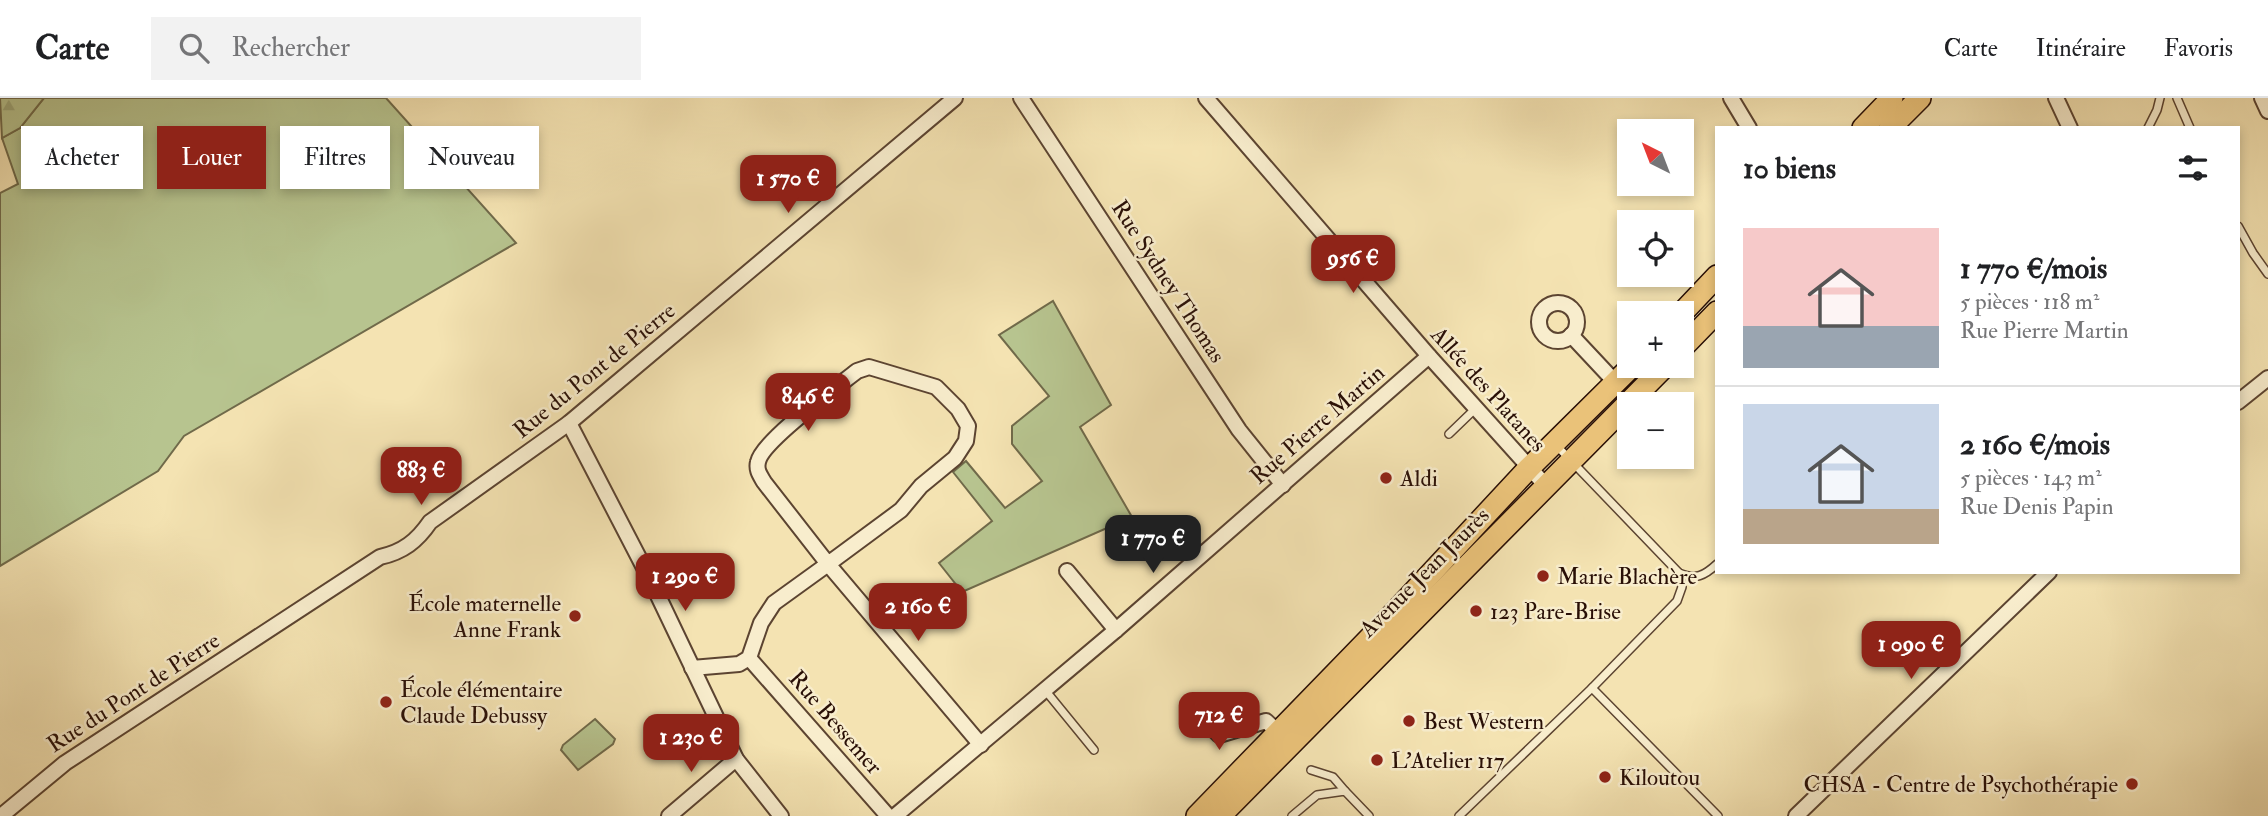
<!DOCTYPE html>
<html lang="fr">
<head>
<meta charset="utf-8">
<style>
  body { margin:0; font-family:"IM FELL Double Pica",serif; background:#f2f2f2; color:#202124; height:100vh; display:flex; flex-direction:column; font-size:26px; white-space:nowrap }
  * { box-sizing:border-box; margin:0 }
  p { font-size:23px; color:#757577 }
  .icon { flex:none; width:38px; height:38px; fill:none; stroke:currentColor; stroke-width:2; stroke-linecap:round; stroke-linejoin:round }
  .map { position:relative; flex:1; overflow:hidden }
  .side { position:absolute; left:1715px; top:28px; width:525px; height:448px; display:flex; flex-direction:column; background:#fff; border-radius:0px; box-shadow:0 4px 10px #0003 }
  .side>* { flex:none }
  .top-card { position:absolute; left:21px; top:28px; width:665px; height:63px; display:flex; gap:14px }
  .needle { width:46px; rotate:318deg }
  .controls { position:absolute; left:1617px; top:21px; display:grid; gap:14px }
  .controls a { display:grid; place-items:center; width:77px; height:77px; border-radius:0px; background:#fff; box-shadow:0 4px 10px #0003; font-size:35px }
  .price { position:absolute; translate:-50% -60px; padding:0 16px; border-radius:14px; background:#8f2418; color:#fff; font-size:23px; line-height:46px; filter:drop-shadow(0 2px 4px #0008) }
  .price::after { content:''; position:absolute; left:50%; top:42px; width:21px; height:16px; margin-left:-10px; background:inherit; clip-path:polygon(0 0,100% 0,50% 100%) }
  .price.selected { background:#222; color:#fff }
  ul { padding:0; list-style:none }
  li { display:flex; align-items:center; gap:21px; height:175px; padding:0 28px }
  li+li { border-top:2px solid #e0e0e0 }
  li span { display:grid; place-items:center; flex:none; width:196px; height:140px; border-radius:0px; color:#555 }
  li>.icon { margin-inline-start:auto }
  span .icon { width:84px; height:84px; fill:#fffc; stroke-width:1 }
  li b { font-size:30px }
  h2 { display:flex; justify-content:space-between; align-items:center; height:84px; padding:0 28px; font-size:30px }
  .pill { padding:0 24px; border-radius:0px; background:#fff; box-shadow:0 4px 10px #0003; font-size:24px; line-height:63px }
  .pill.selected { background:#8f2418; color:#fff }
  header { display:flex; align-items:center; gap:42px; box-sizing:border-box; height:98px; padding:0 35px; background:#fff; border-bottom:2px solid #e0e0e0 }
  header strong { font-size:33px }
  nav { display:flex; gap:38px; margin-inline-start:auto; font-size:24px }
  .search { width:490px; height:63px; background:#f2f2f2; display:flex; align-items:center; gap:18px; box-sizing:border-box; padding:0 24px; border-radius:0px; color:#757577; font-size:26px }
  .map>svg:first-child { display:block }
  .green { fill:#b7c48f; stroke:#706a4a; stroke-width:2 }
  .forest { fill:url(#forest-firs); stroke:#706a4a; stroke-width:2 }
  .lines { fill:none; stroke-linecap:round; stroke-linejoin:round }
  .lane-casing { stroke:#5c4431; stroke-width:10 }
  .street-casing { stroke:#5c4431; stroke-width:18 }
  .primary-casing { stroke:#290f06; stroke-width:24 }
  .lane { stroke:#f8edcd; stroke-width:7 }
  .street { stroke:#f8edcd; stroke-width:14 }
  .primary { stroke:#eac279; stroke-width:21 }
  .poi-dot { fill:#8f2418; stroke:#f8edcd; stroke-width:2.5 }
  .labels { text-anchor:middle; stroke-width:5; stroke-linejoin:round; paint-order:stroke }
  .street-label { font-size:23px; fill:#290f06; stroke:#f8edcd }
  .poi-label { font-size:23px; fill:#290f06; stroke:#f8edcd; text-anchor:start }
</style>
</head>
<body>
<header>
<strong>Carte</strong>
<div class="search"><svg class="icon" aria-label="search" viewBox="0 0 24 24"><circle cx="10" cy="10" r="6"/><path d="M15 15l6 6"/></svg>Rechercher</div>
<nav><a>Carte</a><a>Itinéraire</a><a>Favoris</a></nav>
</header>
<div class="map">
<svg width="2268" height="718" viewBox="0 0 2268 718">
  <defs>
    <pattern id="forest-firs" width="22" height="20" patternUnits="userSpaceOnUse" patternTransform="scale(1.75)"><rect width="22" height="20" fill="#b7c48f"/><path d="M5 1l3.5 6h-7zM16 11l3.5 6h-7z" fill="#9da77a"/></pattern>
  </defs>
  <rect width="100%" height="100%" fill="#f4e3b2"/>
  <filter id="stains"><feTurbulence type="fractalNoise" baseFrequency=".00286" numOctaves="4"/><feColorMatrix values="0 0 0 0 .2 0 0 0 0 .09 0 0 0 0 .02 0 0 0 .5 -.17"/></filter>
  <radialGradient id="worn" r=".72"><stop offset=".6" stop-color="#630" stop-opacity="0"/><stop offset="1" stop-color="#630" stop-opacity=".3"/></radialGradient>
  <!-- green -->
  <g class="green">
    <path d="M44 0H386L516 145 184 338 158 373 0 468V95L18 86 2 40 20 30Z"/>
    <path d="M1053 203 1111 307 1080 329 1132 419 962 494 939 465 992 423 953 374 966 363 1005 410 1042 383 1012 346V328L1049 298 999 237Z"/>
    <path d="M595 621 615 641 613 646 578 672 561 652 563 647Z"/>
  </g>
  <!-- forest -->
  <path class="forest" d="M0 0H44L20 30 2 40Z"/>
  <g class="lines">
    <defs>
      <g id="lane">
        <path d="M2177 0 2190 30"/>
        <path d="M2148 30 2157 12 2160 0"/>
        <path d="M2238 128 2253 155 2268 176"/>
        <path d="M1449 336 1476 310"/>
        <path d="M1679 475C1696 482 1704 478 1717 466"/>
        <path d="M1592 590 1718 718"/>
        <path d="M1045 592 1094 652"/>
        <path d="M1311 672 1333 679 1345 693"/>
        <path d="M1292 718 1317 697 1345 693 1369 718"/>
        <path d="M1459 718 1592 590 1677 503 1682 489 1679 475 1555 346"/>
      </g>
      <g id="street">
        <path d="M1021 0 1239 332 1283 387"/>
        <path d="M1206 0 1429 258 1547 389"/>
        <path d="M1731 0 1749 30"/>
        <path d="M2056 0 2070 30"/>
        <path d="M2262 0 2268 13"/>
        <circle cx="1558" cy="224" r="19"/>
        <path d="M1571 237 1616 285"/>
        <path d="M2238 304 2268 280"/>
        <path d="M569 325 652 485 736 661 781 718"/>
        <path d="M1067 473 1116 532"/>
        <path d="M749 560 888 718"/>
        <path d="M692 570 739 566 749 560 761 525 774 505 828 466 764 384C760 377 756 372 758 364 762 343 837 289 857 273L869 269 936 289 958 311 968 328 966 343 955 360 921 388 901 412 828 466 981 647"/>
        <path d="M1191 609 1219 637 1266 623 1279 635"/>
        <path d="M1 718 65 665 380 459C403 454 417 443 430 424L569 325 955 0"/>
        <path d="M669 718 736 661"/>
        <path d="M895 718 1116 532 1429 258"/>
        <path d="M1796 718 2049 474"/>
      </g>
      <g id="primary">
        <path d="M1863 30 1892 0"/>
        <path d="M1890 30 1920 0"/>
        <path d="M1682 215 1717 178"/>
        <path d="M1682 250 1717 214"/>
        <path d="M1197 718 1395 514 1529 370 1632 268"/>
        <path d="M1220 718 1665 268"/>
      </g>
    </defs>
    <!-- lane casing -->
    <use href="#lane" class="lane-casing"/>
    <!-- street casing -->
    <use href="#street" class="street-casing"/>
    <!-- primary casing -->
    <use href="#primary" class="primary-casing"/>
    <!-- lane -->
    <use href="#lane" class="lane"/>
    <!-- street -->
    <use href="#street" class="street"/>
    <!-- primary -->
    <use href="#primary" class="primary"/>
  </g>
  <!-- markers -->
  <g class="poi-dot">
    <circle cx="1386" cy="380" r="7"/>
    <circle cx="1543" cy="478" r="7"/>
    <circle cx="1476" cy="513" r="7"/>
    <circle cx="575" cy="518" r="7"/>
    <circle cx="386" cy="604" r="7"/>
    <circle cx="1409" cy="623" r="7"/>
    <circle cx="1377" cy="662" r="7"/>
    <circle cx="1605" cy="679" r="7"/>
    <circle cx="2132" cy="686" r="7"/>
  </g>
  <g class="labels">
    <!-- street labels -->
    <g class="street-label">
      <text transform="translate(1169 183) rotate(57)" y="8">Rue Sydney Thomas</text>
      <text transform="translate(594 272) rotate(-39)" y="8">Rue du Pont de Pierre</text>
      <text transform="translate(1489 291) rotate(48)" y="8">Allée des Platanes</text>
      <text transform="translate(1317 326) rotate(-41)" y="8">Rue Pierre Martin</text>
      <text transform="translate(1424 474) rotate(-45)" y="8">Avenue Jean Jaurès</text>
      <text transform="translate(133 594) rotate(-33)" y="8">Rue du Pont de Pierre</text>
      <text transform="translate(836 624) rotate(49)" y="8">Rue Bessemer</text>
    </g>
    <!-- poi labels -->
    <g class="poi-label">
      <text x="1400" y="388">Aldi</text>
      <text x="1557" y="486">Marie Blachère</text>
      <text x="561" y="513" text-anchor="end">École maternelle<tspan x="561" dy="26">Anne Frank</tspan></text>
      <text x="1490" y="521">123 Pare-Brise</text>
      <text x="400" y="599">École élémentaire<tspan x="400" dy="26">Claude Debussy</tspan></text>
      <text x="1423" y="631">Best Western</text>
      <text x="1391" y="670">L'Atelier 117</text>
      <text x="1619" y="687">Kiloutou</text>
      <text x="2118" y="694" text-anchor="end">CHSA - Centre de Psychothérapie</text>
    </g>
  </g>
  <rect width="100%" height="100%" filter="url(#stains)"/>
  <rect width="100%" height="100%" fill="url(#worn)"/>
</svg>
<div class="controls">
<a><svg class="needle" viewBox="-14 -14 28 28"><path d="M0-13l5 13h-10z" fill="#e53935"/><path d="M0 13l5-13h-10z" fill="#757577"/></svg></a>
<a><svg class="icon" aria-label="locate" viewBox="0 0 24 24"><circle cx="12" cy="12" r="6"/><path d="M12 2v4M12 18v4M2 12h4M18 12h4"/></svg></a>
<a>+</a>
<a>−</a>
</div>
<b class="price" style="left:788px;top:117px">1 570 €</b>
<b class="price" style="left:1353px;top:197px">956 €</b>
<b class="price" style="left:808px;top:335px">846 €</b>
<b class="price" style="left:421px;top:409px">883 €</b>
<b class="price selected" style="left:1153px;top:477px">1 770 €</b>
<b class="price" style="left:685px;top:515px">1 290 €</b>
<b class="price" style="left:918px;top:545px">2 160 €</b>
<b class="price" style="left:1911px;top:583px">1 090 €</b>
<b class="price" style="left:1219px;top:654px">712 €</b>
<b class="price" style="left:691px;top:676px">1 230 €</b>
<div class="top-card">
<a class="pill">Acheter</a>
<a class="pill selected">Louer</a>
<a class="pill">Filtres</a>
<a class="pill">Nouveau</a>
</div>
<section class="side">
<h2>10 biens<svg class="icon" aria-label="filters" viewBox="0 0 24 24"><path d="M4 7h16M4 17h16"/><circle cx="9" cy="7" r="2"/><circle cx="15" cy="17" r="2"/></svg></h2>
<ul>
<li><span style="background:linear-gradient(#f6c9c9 70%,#9aa5b1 0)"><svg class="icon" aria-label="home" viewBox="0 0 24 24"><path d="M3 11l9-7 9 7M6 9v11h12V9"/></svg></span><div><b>1 770 €/mois</b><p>5 pièces · 118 m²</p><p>Rue Pierre Martin</p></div></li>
<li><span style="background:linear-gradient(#c9d6e8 75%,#b9a48a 0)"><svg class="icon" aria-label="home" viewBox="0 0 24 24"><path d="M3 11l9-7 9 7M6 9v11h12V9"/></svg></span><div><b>2 160 €/mois</b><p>5 pièces · 143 m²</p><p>Rue Denis Papin</p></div></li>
</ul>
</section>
</div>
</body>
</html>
